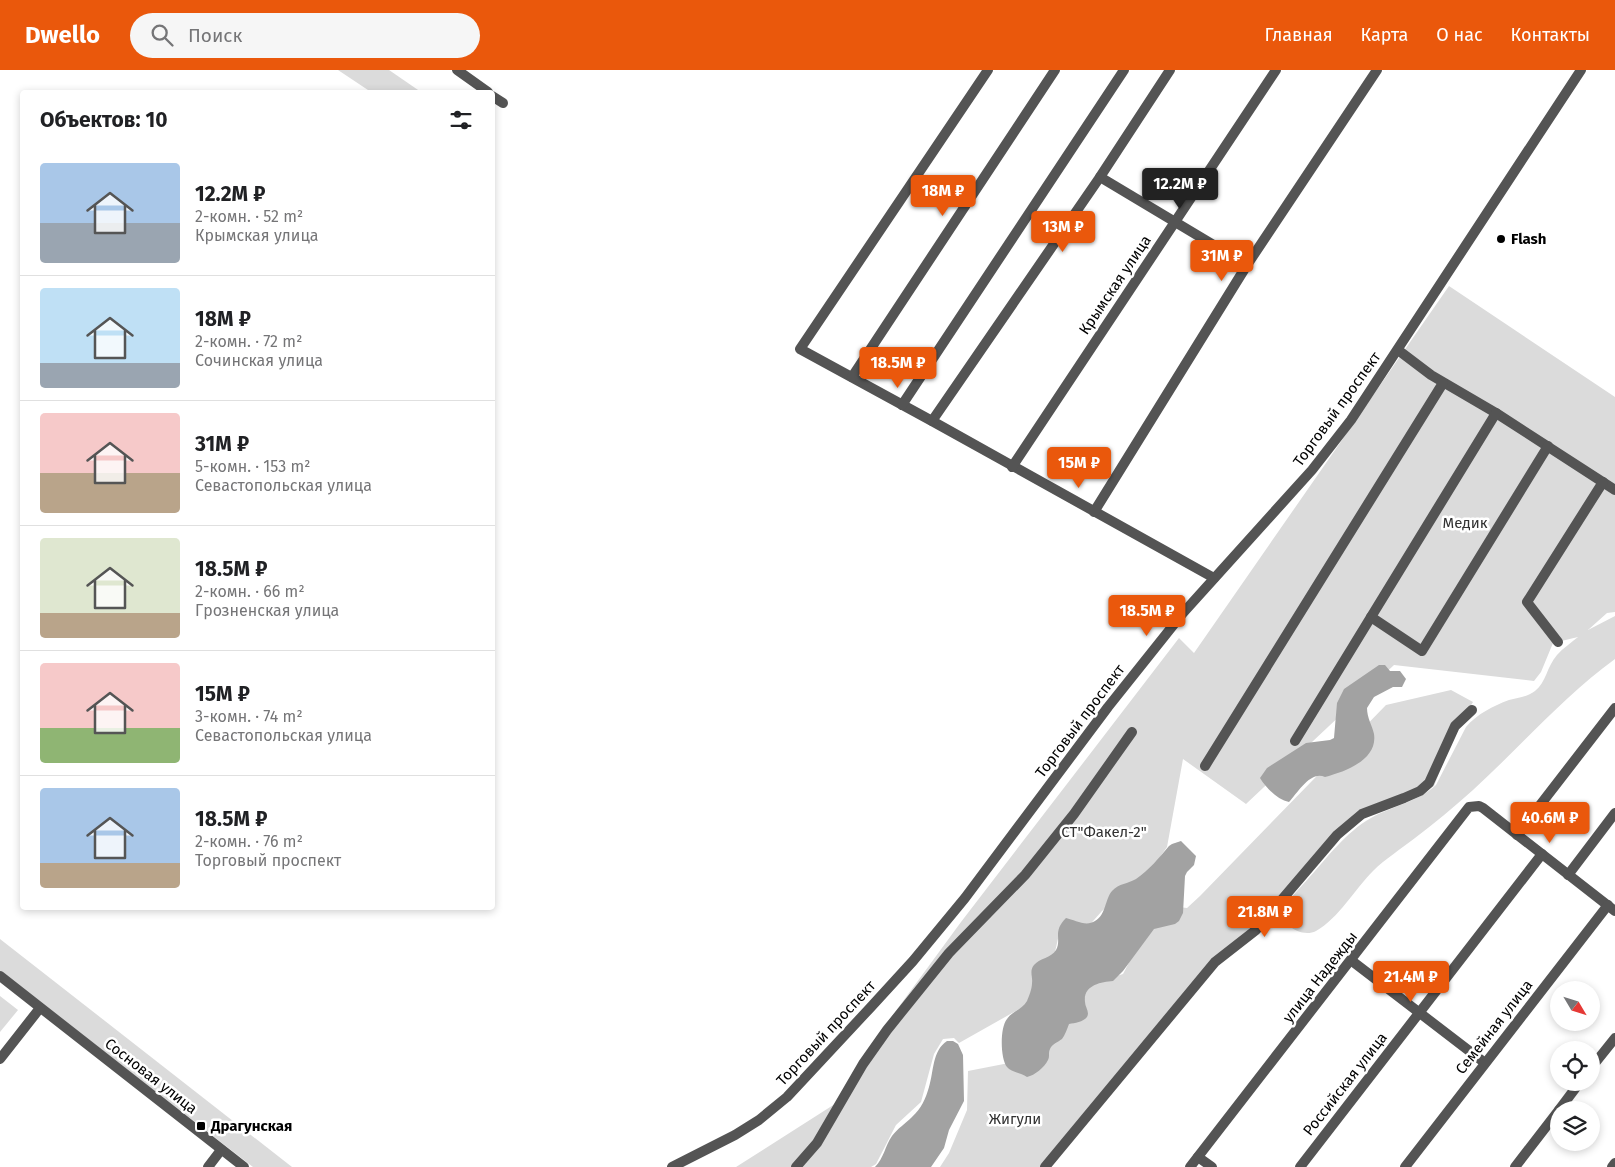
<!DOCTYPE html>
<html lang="ru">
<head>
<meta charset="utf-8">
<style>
  body { margin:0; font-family:"Fira Sans",sans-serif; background:#f6f6f6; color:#202124; height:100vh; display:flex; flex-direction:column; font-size:19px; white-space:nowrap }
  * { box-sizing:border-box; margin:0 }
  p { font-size:16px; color:#757577 }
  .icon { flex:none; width:28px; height:28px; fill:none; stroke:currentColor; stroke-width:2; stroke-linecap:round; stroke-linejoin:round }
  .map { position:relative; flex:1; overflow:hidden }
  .drawer { position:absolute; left:20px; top:20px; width:475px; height:820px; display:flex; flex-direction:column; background:#fff; border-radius:5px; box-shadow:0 2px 8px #0003 }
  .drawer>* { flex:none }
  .needle { width:32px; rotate:128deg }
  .buttons { position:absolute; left:1550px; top:911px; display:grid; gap:10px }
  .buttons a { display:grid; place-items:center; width:50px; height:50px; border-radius:50%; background:#fff; box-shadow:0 2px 8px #0003; font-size:25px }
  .price { position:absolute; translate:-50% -42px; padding:0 11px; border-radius:5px; background:#ea580c; color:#fff; font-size:16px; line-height:32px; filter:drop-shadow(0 1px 2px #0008) }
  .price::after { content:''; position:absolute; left:50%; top:30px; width:15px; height:11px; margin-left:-8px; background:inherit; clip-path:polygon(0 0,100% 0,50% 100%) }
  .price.on { background:#222; color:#fff }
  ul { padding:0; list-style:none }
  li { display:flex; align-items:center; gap:15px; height:125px; padding:0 20px }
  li+li { border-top:1px solid #e0e0e0 }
  li span { display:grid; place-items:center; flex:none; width:140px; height:100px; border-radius:5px; color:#555 }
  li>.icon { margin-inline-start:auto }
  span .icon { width:60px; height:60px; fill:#fffc; stroke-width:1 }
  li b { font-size:21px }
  h2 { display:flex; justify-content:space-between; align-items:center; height:60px; padding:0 20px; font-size:21px }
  header { display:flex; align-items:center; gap:30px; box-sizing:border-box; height:70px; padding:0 25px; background:#ea580c; color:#fff }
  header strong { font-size:24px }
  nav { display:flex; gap:28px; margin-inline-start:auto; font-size:18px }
  .search { width:350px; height:45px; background:#f6f6f6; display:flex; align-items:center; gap:12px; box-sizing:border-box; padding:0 18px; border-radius:28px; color:#757577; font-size:19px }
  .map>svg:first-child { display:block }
  .green { fill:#dbdbdb }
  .water { fill:#a2a2a2 }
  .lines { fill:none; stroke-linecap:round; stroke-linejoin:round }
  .minor { stroke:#545454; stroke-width:10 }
  .poi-dot { fill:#000; stroke:#fff; stroke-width:2 }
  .labels { text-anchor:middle; stroke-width:5; stroke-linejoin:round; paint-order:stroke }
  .poi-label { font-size:15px; font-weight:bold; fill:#000; stroke:#fff; text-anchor:start }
  .street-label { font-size:15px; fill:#000; stroke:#fff }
  .park-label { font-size:15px; fill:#323232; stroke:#fff }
</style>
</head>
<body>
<header>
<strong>Dwello</strong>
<div class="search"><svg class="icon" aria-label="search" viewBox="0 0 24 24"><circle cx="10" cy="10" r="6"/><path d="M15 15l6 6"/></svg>Поиск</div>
<nav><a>Главная</a><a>Карта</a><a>О нас</a><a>Контакты</a></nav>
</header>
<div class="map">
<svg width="1615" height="1097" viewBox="0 0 1615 1097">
  <rect width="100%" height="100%" fill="#fff"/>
  <!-- green -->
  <g class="green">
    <path d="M338 0H389L421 22H371Z"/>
    <path d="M1449 216 1615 327V542L1607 543 1588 560 1615 546V589C1563 627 1521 676 1473 720 1454 737 1435 753 1415 768 1401 779 1385 789 1373 801 1355 819 1338 849 1316 861 1306 866 1296 861 1287 855 1286 849 1283 843 1286 837 1290 827 1300 818 1307 810 1326 789 1346 762 1371 748 1392 736 1418 732 1436 715L1466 657C1477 644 1493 636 1509 630 1518 628 1527 627 1535 621 1546 613 1547 596 1557 585 1563 578 1571 573 1578 567L1553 573 1541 602 1534 611 1394 595 1246 734 1183 689 1167 777 1158 790 1142 810 1102 841 1086 859 1059 864 1055 882 1037 929 959 973 954 968 943 969 934 984 921 1032 896 1055 876 1094 871 1097H736L838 1032 876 968 961 852 1179 568 1194 583Z"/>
    <path d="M1451 620 1473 632 1457 658 1434 716 1414 728 1366 747 1338 770 1215 897 1050 1097H940L949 1083 967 1040 968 1001 1009 993 1047 980 1085 919 1094 909 1110 908 1123 904 1134 883 1170 836 1187 838 1200 826 1386 635Z"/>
    <path d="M0 869 292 1097H253L0 901Z"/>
    <path d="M0 926 18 940 0 962Z"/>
  </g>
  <!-- water -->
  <g class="water">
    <path d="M1379 595H1385L1390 601H1400L1406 609 1402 617H1393L1374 627 1367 638C1367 648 1372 655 1374 664 1378 690 1344 702 1325 707 1311 700 1298 722 1289 732 1278 730 1266 718 1260 708L1267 698 1306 673 1330 670 1334 668 1337 633 1344 619Z"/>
    <path d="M1181 771 1196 786 1194 795 1187 802 1185 806 1183 843 1179 851 1175 854 1154 859 1123 901 1113 911C1101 912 1083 915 1085 932 1085 937 1090 942 1087 947 1083 952 1075 953 1069 954 1067 959 1065 965 1062 969 1058 972 1052 974 1050 979 1048 983 1050 986 1048 990 1044 998 1035 1005 1027 1007 1021 1003 1011 1002 1007 997 1000 988 1000 957 1007 949 1012 941 1022 940 1027 931 1029 926 1032 919 1032 913 1033 907 1029 901 1034 895 1040 888 1051 888 1056 880 1062 869 1052 862 1066 848 1075 850 1086 857 1095 851 1106 845 1105 829 1112 821 1119 813 1128 814 1136 809 1149 800 1159 788 1169 776L1172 774Z"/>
    <path d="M947 971H953L958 974 963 985 964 1031 949 1060 944 1078 931 1097H875C884 1088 885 1076 892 1066 898 1058 905 1054 912 1047 921 1039 926 1028 929 1017 934 1001 932 981 947 971Z"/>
  </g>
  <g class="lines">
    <!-- minor -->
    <g class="minor">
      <path d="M457 0 488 22"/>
      <path d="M988 0 800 279 932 351 1214 508"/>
      <path d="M492 26 503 33"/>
      <path d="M1100 107 1247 195"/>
      <path d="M1398 280 1431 305 1496 343 1615 420"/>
      <path d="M852 307 1055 0"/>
      <path d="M902 335 1124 0"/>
      <path d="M932 351 1100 107 1170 0"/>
      <path d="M1012 397 1276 0"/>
      <path d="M1094 442 1247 195 1377 0"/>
      <path d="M1371 547 1422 581 1548 376"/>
      <path d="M1558 572 1527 532 1603 412"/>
      <path d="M1295 671 1496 343"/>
      <path d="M1205 696 1443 313"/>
      <path d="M1517 765 1615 638"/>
      <path d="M1568 805 1615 743"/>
      <path d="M1352 891 1485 993"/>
      <path d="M0 906 244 1097"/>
      <path d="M0 989 40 938"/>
      <path d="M1591 998 1615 968"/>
      <path d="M1559 1040 1580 1012"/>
      <path d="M1198 1087 1212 1097"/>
      <path d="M208 1097 221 1080"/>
      <path d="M672 1097 735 1065 759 1050 787 1027 870 938 913 891 965 828 1108 637 1183 543 1312 400 1351 350 1581 0"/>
      <path d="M796 1097 817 1073 863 994 887 960 949 883 1025 805 1074 744 1132 662"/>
      <path d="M1045 1097 1215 892 1256 860 1337 765 1362 744 1404 728 1420 721 1429 713 1455 656 1472 640"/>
      <path d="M1190 1097 1469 737 1479 736 1483 738 1615 841"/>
      <path d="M1300 1097 1542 784"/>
      <path d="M1405 1097 1608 835"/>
      <path d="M1515 1097 1559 1040"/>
      <path d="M1612 1097 1615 1093"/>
    </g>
  </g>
  <!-- markers -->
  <g class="poi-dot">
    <circle cx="1501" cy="169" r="5"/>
    <rect x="196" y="1051" width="10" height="10" rx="2.5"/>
  </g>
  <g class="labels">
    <!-- poi labels -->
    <g class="poi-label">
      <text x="1511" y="174">Flash</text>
      <text x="211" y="1061">Драгунская</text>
    </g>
    <!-- street labels -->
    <g class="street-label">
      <text transform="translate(1115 215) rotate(-56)" y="5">Крымская улица</text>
      <text transform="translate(1337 339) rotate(-54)" y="5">Торговый проспект</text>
      <text transform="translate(1080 651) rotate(-53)" y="5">Торговый проспект</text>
      <text transform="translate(1320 907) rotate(-52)" y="5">улица Надежды</text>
      <text transform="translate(1494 957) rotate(-52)" y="5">Семейная улица</text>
      <text transform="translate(826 963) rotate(-47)" y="5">Торговый проспект</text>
      <text transform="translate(151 1006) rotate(38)" y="5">Сосновая улица</text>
      <text transform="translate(1345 1014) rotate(-52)" y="5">Российская улица</text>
    </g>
    <!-- park labels -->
    <g class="park-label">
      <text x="1465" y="458">Медик</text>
      <text x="1104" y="767">СТ"Факел-2"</text>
      <text x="1015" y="1054">Жигули</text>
    </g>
  </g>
</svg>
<div class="buttons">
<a><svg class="needle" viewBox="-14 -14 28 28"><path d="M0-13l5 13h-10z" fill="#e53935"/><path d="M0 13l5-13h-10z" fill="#757577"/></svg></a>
<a><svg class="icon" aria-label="locate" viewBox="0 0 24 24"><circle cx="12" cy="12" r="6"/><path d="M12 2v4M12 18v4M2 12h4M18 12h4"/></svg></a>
<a><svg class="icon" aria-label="layers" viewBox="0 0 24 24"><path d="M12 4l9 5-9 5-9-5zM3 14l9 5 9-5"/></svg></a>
</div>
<b class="price on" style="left:1180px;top:140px">12.2M ₽</b>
<b class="price" style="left:943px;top:147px">18M ₽</b>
<b class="price" style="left:1063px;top:183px">13M ₽</b>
<b class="price" style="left:1222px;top:212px">31M ₽</b>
<b class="price" style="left:898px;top:319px">18.5M ₽</b>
<b class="price" style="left:1079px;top:419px">15M ₽</b>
<b class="price" style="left:1147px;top:567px">18.5M ₽</b>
<b class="price" style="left:1550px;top:774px">40.6M ₽</b>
<b class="price" style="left:1265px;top:868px">21.8M ₽</b>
<b class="price" style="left:1411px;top:933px">21.4M ₽</b>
<section class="drawer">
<h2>Объектов: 10<svg class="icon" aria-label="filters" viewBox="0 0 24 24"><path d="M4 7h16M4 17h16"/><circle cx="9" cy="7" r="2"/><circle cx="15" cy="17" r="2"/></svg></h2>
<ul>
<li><span style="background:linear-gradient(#a9c7e8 60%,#9aa5b1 0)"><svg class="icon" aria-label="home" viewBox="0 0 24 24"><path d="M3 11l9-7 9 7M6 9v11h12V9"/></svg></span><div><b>12.2M ₽</b><p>2-комн. · 52 m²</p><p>Крымская улица</p></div></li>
<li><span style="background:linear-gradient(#bfe0f5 75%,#9aa5b1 0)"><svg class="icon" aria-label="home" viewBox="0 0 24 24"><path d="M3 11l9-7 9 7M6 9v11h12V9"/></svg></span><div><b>18M ₽</b><p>2-комн. · 72 m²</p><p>Сочинская улица</p></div></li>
<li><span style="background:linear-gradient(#f6c9c9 60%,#b9a48a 0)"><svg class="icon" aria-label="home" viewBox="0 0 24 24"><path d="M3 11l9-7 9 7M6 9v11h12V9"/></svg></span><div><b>31M ₽</b><p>5-комн. · 153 m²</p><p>Севастопольская улица</p></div></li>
<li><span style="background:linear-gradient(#dfe7d0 75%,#b9a48a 0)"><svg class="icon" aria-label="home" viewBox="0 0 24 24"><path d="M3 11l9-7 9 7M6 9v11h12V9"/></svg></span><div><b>18.5M ₽</b><p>2-комн. · 66 m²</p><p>Грозненская улица</p></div></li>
<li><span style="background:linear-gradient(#f6c9c9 65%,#8fb573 0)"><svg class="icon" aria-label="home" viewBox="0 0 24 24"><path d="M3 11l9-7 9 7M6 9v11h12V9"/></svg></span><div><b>15M ₽</b><p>3-комн. · 74 m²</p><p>Севастопольская улица</p></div></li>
<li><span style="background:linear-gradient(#a9c7e8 75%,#b9a48a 0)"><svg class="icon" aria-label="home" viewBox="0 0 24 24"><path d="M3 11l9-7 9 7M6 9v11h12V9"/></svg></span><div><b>18.5M ₽</b><p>2-комн. · 76 m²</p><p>Торговый проспект</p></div></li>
</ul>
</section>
</div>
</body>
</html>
